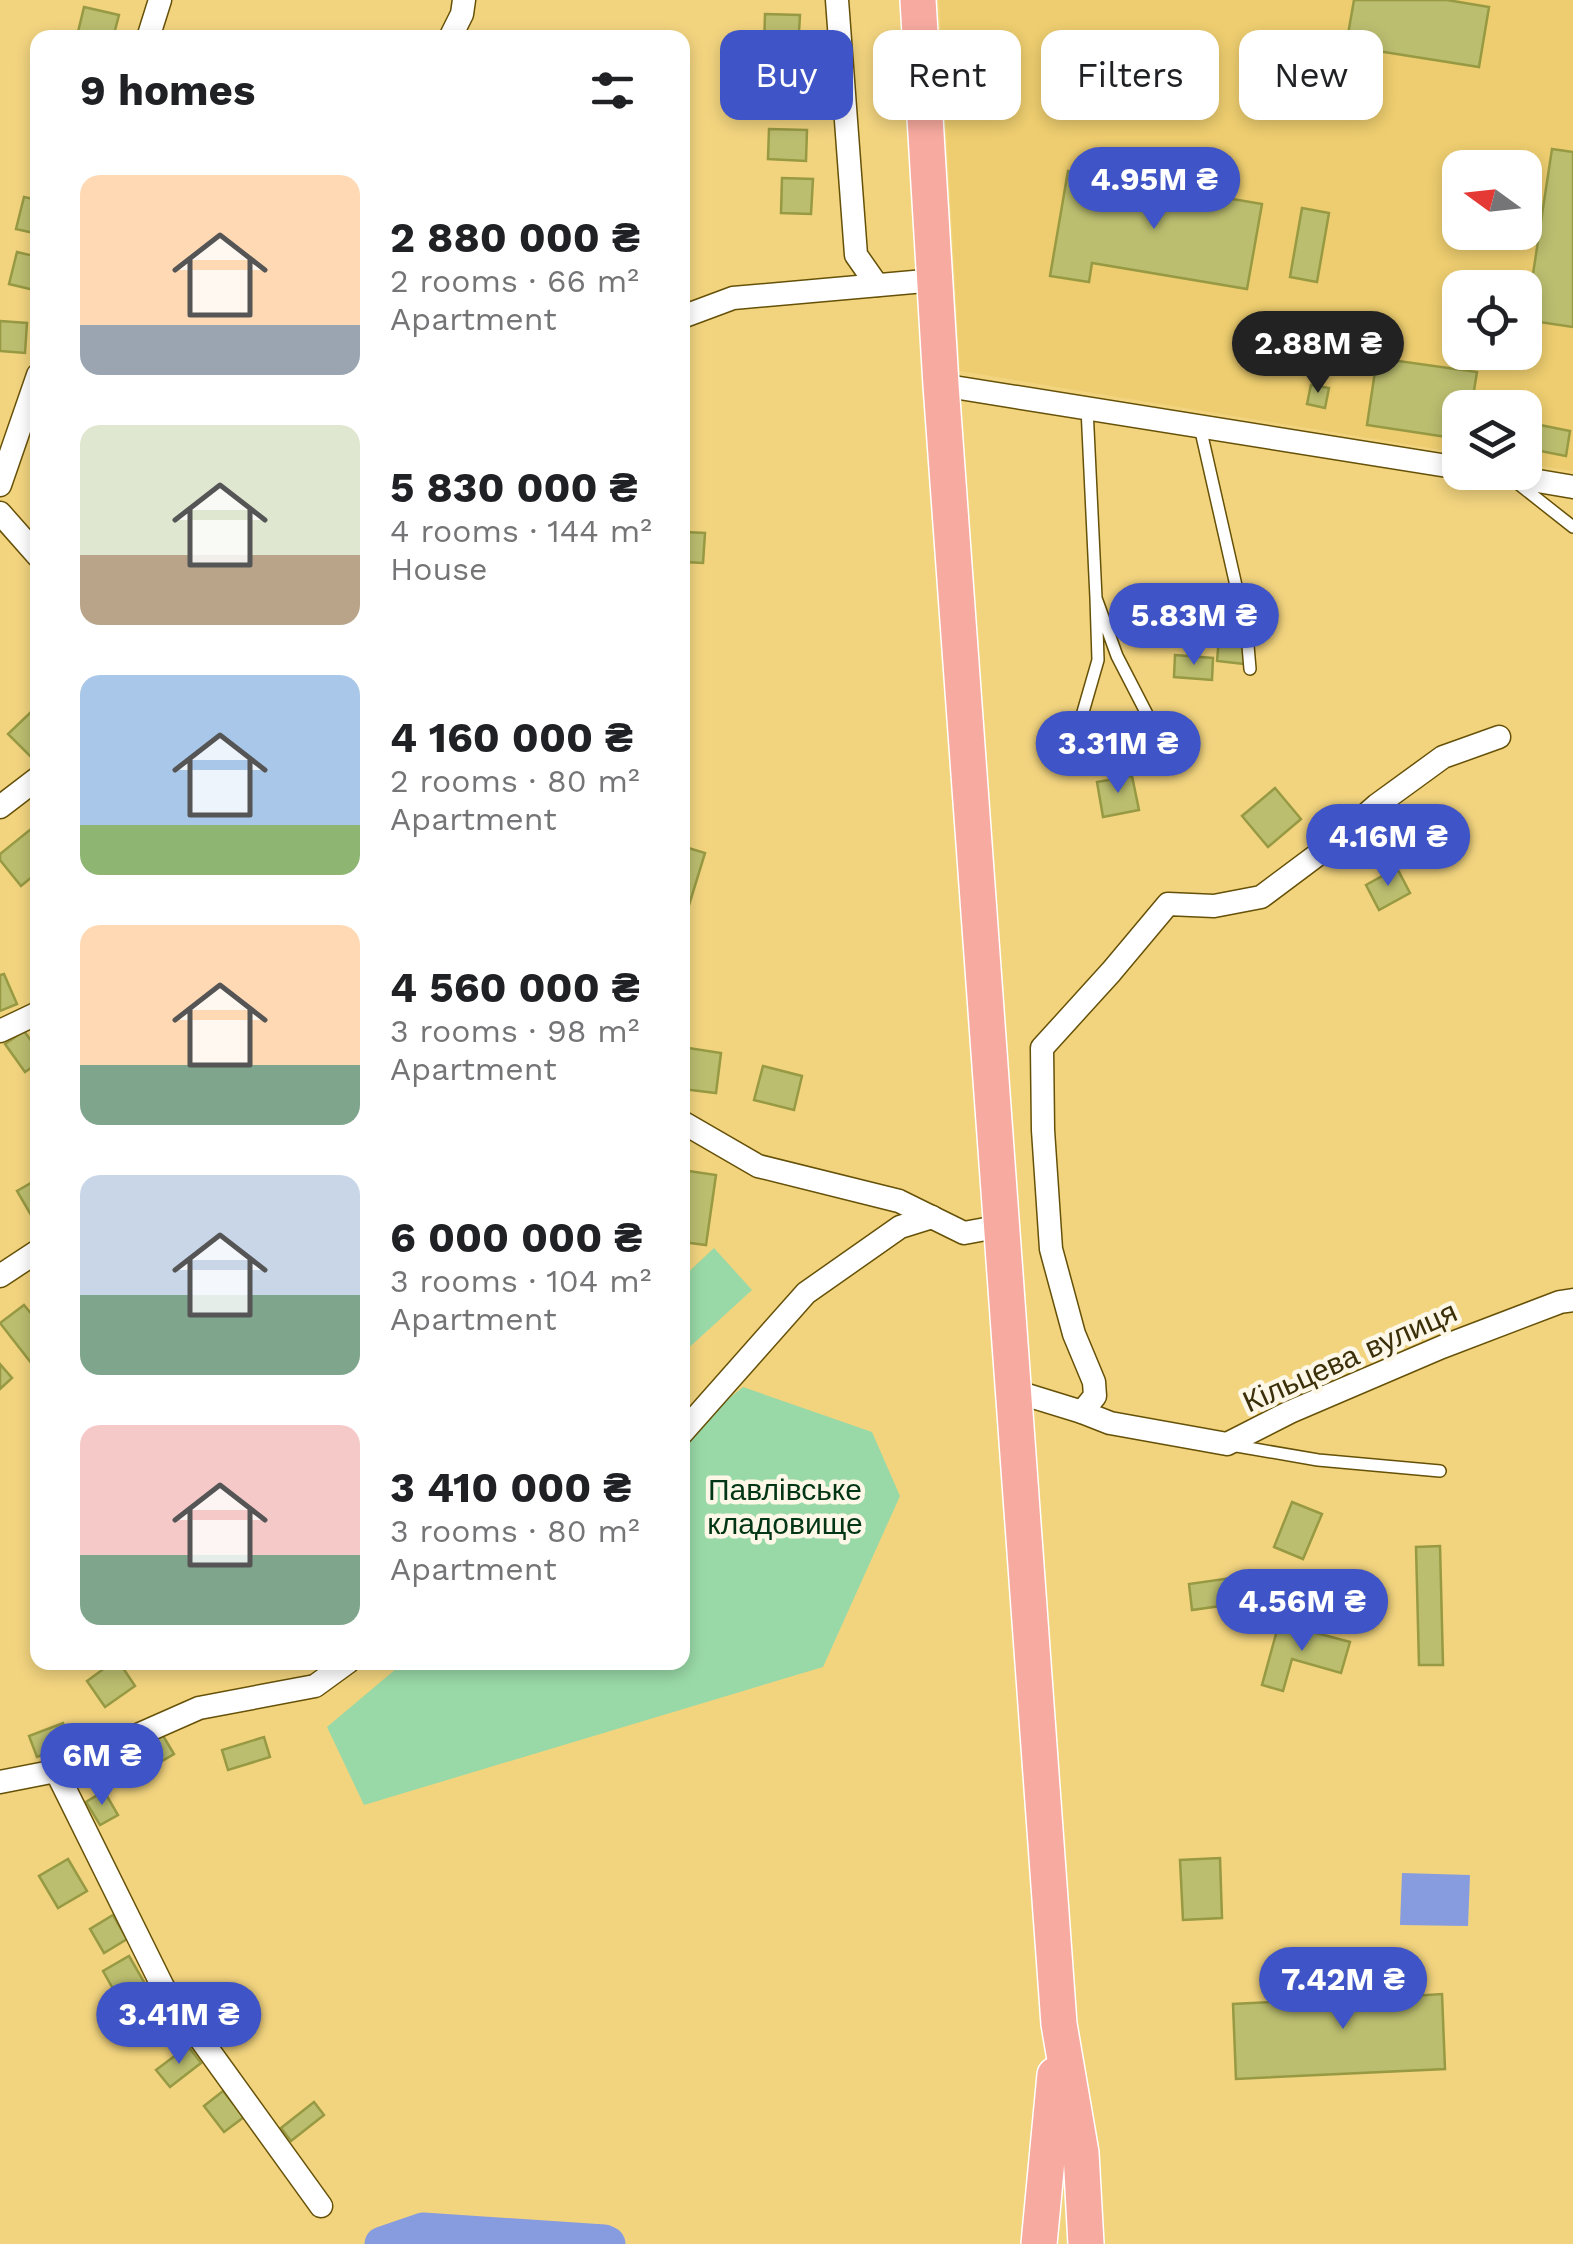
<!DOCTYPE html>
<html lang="en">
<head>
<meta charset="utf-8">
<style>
  body { margin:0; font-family:"Work Sans",sans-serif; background:#f2f2f2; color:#202124; height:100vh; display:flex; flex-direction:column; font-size:38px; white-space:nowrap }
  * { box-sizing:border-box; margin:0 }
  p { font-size:32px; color:#757577 }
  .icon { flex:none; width:55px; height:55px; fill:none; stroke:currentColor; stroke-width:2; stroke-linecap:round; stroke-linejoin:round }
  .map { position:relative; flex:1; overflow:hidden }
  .details { position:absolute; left:30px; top:30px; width:660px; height:1640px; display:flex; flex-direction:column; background:#fff; border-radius:20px; box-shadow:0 5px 15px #0003 }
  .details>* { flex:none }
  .banner { position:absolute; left:720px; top:30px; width:702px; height:90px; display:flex; gap:20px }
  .needle { width:65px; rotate:285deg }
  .fabs { position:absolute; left:1442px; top:150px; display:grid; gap:20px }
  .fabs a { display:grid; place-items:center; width:100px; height:100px; border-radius:20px; background:#fff; box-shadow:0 5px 15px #0003; font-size:50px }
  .price { position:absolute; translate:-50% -85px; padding:0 22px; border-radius:35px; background:#3f54c7; color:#fff; font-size:32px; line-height:65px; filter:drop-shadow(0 2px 5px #0008) }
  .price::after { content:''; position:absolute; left:50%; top:60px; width:30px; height:22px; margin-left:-15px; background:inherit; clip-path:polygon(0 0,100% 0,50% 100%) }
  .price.on { background:#222; color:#fff }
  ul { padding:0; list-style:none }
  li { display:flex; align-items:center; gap:30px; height:250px; padding:0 50px }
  li span { display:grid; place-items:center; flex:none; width:280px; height:200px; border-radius:20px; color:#555 }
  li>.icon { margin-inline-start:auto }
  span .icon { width:120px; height:120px; fill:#fffc; stroke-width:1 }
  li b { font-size:42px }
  h2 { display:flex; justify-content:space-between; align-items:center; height:120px; padding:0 50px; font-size:42px }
  .chip { padding:0 35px; border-radius:20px; background:#fff; box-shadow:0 5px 15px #0003; font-size:35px; line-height:90px }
  .chip.on { background:#3f54c7; color:#fff }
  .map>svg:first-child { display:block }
  .built { fill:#edcd6f; fill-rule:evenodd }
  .green { fill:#99d9a7 }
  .water { fill:#879bdf }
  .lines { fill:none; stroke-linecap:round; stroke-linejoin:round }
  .river { stroke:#879bdf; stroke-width:35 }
  .building { fill:#bbbe6f; stroke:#979943; stroke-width:2.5 }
  .lane-casing { stroke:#665108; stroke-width:14 }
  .street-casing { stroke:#665108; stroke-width:25 }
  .primary-casing { stroke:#fff; stroke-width:38 }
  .lane { stroke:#fff; stroke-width:11 }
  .street { stroke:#fff; stroke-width:22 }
  .primary { stroke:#f7aa9f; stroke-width:35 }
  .labels { text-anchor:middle; stroke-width:9; stroke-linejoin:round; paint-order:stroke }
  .street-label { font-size:30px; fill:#3c300b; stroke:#fdf7e7 }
  .park-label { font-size:30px; fill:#003615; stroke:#fdf7e7 }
</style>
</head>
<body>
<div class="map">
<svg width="1573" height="2244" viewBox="0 0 1573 2244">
  <rect width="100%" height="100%" fill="#f2d47f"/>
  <!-- built -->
  <path class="built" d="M939 0H1573V471L1525 464V408H1460V453L960 371ZM1460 168H1525V232H1460ZM1460 288H1525V352H1460Z"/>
  <!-- green -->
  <g class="green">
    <path d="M714 1248 752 1290 683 1353V1277Z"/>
    <path d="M743 1387 872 1432 900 1496 823 1667 364 1805 327 1727 403 1663 682 1662 683 1436Z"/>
  </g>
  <!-- water -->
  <path class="water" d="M1402 1873 1470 1875 1468 1926 1400 1925Z"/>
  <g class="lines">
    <!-- river -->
    <path class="river" d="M382 2244 423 2230 604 2242 608 2244"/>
  </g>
  <!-- building -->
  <g class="building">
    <path d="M1354 0H1447L1489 7 1479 67 1346 46Z"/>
    <path d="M84 7 119 15 113 38H102L78 32Z"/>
    <path d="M765 14 800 15 798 49 764 48Z"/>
    <path d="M756 71 795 72 794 106 755 104Z"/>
    <path d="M769 129 807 130 806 161 768 159Z"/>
    <path d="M1552 149 1573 152V327L1526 320Z"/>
    <path d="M1068 171 1262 204 1247 289 1092 263 1089 282 1050 276Z"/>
    <path d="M782 178 813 179 811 214 781 213Z"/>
    <path d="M24 197 38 200V234L16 229Z"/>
    <path d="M1302 208 1329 213 1317 282 1290 277Z"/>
    <path d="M17 252 38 257V291L9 284Z"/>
    <path d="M0 321 27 323 25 353 0 351Z"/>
    <path d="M1377 358 1477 372 1472 403 1504 408H1460V439L1367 425Z"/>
    <path d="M1311 385 1329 388 1325 408 1307 404Z"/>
    <path d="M1525 422 1570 431 1566 456 1525 448Z"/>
    <path d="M685 532 705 533 703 563 684 562Z"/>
    <path d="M1219 638 1247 641 1245 664 1217 661Z"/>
    <path d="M1175 655 1213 658 1212 680 1174 677Z"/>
    <path d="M31 712 38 718V759L35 761 8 734Z"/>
    <path d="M1132 776 1139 810 1103 817 1097 782Z"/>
    <path d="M1275 788 1301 819 1268 847 1242 816Z"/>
    <path d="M31 829 38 838V872L21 886 0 860V854Z"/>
    <path d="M682 846 705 853 682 928Z"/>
    <path d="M1397 868 1410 893 1379 910 1366 885Z"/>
    <path d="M4 974 17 1004 0 1011V975Z"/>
    <path d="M24 1031 38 1050V1063L25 1072 5 1044Z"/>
    <path d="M682 1047 721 1053 716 1093 682 1089Z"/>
    <path d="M763 1066 802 1076 794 1110 754 1100Z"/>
    <path d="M682 1170 716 1175 706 1245 682 1242Z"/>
    <path d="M38 1179V1211L31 1215 17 1191Z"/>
    <path d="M24 1305 38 1322V1360L32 1364 0 1323Z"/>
    <path d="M0 1364 12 1378 0 1389Z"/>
    <path d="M1292 1502 1322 1514 1303 1559 1274 1547Z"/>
    <path d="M1440 1546 1443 1665H1419L1416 1547Z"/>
    <path d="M1274 1572 1278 1598 1192 1610 1189 1584Z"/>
    <path d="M1279 1623 1350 1642 1341 1673 1292 1659 1283 1691 1262 1685Z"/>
    <path d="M113 1662H119L135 1686 105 1707 87 1681Z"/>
    <path d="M63 1723 71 1744 37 1757 29 1736Z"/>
    <path d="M162 1734 174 1754 138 1775 127 1755Z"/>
    <path d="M264 1737 270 1757 228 1770 222 1750Z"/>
    <path d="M104 1791 118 1815 100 1825 86 1802Z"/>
    <path d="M1220 1858 1222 1918 1183 1920 1180 1860Z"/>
    <path d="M68 1859 87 1891 58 1908 39 1876Z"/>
    <path d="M113 1915 127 1939 104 1953 90 1929Z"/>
    <path d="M129 1956 151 1994 125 2010 103 1971Z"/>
    <path d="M1411 1968 1412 1996 1442 1994 1445 2069 1236 2079 1233 2004 1357 1998 1356 1970Z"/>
    <path d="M188 2046 201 2063 170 2087 156 2070Z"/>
    <path d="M223 2091 244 2117 224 2132 204 2106Z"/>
    <path d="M314 2102 324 2115 291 2141 281 2128Z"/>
  </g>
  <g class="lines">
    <defs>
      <g id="lane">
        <path d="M1087 408 1096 598 1117 656 1150 720 1156 757 1119 768 1097 767 1082 738 1083 712 1098 660 1096 598"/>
        <path d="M1200 427 1247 634 1250 669"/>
        <path d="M1516 482 1573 527"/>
        <path d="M1231 1445 1318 1460 1440 1471"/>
      </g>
      <g id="street">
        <path d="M837 0 856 255 877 285"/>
        <path d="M148 38 160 0"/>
        <path d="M450 38 462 14 464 0"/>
        <path d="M682 317 733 298 936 280"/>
        <path d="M941 385 1460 468"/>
        <path d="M1485 472 1573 487"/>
        <path d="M0 485 38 375"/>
        <path d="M0 513 38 556"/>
        <path d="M1499 737 1443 757 1377 805 1336 841 1261 897 1214 906 1168 904 1111 972 1042 1048 1043 1130 1051 1249 1074 1334 1094 1382 1095 1396 1082 1412 1110 1423 1227 1444 1290 1412 1442 1347 1560 1302 1573 1300"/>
        <path d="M0 807 38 778"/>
        <path d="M0 1031 38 1013"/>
        <path d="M682 1122 758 1166 899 1201 964 1233 1002 1226"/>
        <path d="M0 1276 38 1251"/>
        <path d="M1014 1391 1082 1412"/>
        <path d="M682 1433 806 1293 900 1227 932 1217"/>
        <path d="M56 1771 163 1987 321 2206"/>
        <path d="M0 1782 56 1771 199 1708 315 1686 348 1662"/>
      </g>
      <g id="primary">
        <path d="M918 0 941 385 1059 2024 1081 2153 1086 2244"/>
        <path d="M1039 2244 1055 2075"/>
      </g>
    </defs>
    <!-- lane casing -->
    <use href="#lane" class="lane-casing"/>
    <!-- street casing -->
    <use href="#street" class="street-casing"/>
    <!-- primary casing -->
    <use href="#primary" class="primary-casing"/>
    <!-- lane -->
    <use href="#lane" class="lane"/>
    <!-- street -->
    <use href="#street" class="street"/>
    <!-- primary -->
    <use href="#primary" class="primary"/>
  </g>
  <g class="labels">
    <!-- street labels -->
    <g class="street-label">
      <text transform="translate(1350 1357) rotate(-24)" y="10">Кільцева вулиця</text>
    </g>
    <!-- park labels -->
    <g class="park-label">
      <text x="785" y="1500">Павлівське<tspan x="785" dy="34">кладовище</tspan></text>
    </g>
  </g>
</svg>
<div class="fabs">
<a><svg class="needle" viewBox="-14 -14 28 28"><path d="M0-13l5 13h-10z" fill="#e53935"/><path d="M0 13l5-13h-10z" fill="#757577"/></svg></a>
<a><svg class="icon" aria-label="locate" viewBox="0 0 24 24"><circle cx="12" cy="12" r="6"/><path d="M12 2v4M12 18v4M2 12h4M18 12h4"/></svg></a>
<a><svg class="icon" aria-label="layers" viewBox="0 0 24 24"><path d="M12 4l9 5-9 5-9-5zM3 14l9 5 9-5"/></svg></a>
</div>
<b class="price" style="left:1154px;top:232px">4.95M ₴</b>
<b class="price on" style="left:1318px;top:396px">2.88M ₴</b>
<b class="price" style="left:1194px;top:668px">5.83M ₴</b>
<b class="price" style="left:1118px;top:796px">3.31M ₴</b>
<b class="price" style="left:1388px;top:889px">4.16M ₴</b>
<b class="price" style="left:1302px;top:1654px">4.56M ₴</b>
<b class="price" style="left:102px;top:1808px">6M ₴</b>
<b class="price" style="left:1343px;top:2032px">7.42M ₴</b>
<b class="price" style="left:179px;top:2067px">3.41M ₴</b>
<div class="banner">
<a class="chip on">Buy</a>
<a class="chip">Rent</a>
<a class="chip">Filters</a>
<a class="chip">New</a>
</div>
<section class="details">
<h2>9 homes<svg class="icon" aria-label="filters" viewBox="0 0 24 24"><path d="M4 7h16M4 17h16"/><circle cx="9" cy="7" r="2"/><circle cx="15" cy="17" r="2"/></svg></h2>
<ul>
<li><span style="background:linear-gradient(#ffd9b3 75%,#9aa5b1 0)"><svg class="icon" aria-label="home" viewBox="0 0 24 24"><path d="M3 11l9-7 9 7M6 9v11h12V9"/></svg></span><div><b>2 880 000 ₴</b><p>2 rooms · 66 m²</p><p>Apartment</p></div></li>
<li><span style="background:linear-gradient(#dfe7d0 65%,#b9a48a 0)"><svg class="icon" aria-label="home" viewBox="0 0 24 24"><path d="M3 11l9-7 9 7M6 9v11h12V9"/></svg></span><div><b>5 830 000 ₴</b><p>4 rooms · 144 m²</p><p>House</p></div></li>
<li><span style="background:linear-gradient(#a9c7e8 75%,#8fb573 0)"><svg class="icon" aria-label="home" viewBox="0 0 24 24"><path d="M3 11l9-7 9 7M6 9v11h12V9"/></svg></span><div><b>4 160 000 ₴</b><p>2 rooms · 80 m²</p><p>Apartment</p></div></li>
<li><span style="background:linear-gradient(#ffd9b3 70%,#7fa58c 0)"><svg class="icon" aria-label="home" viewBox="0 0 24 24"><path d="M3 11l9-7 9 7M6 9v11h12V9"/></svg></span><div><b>4 560 000 ₴</b><p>3 rooms · 98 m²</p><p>Apartment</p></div></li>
<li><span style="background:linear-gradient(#c9d6e8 60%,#7fa58c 0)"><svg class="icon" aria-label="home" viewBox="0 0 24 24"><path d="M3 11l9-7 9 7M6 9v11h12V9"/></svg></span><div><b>6 000 000 ₴</b><p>3 rooms · 104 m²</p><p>Apartment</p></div></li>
<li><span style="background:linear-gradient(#f6c9c9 65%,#7fa58c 0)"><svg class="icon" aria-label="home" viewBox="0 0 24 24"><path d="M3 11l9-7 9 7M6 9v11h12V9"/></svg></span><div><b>3 410 000 ₴</b><p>3 rooms · 80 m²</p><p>Apartment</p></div></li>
</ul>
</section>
</div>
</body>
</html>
